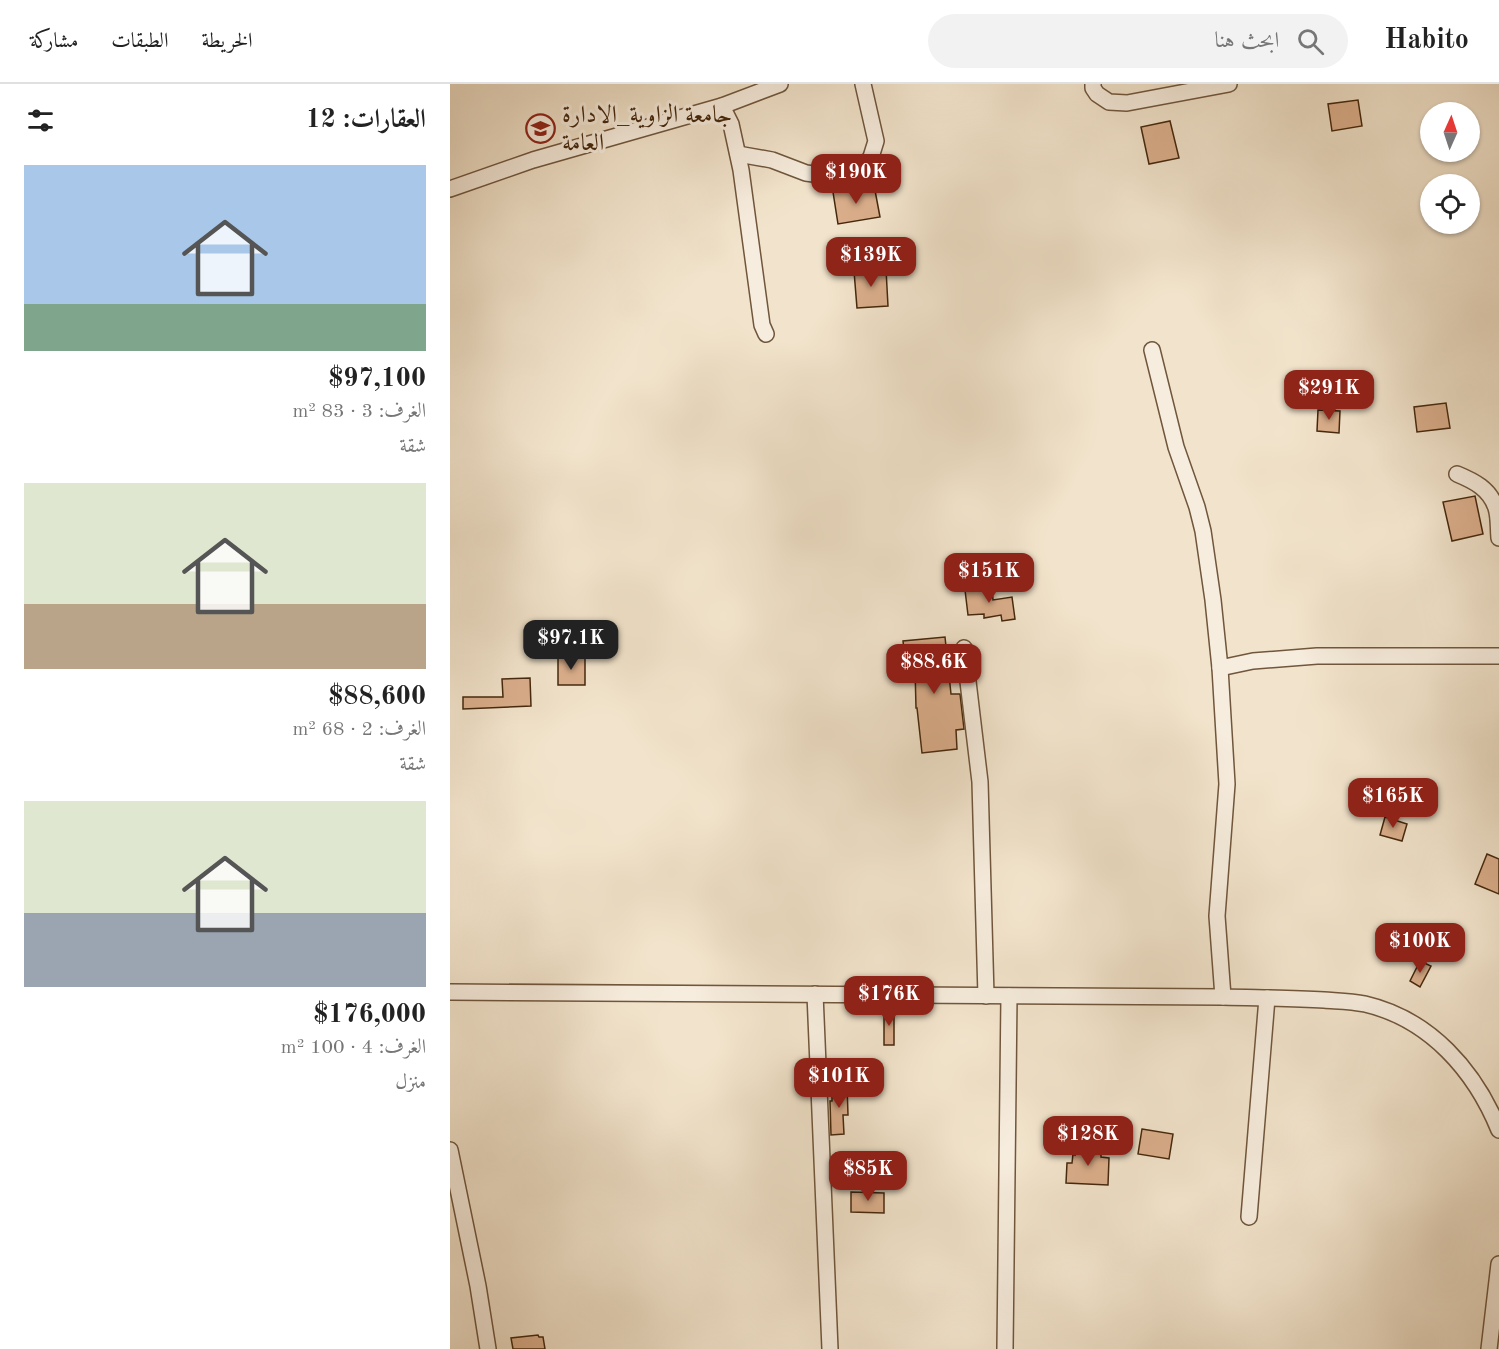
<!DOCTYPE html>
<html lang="ar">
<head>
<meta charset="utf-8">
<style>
  body { margin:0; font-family:"Old Standard TT",Amiri,serif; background:#f2f2f2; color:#222; direction:rtl; height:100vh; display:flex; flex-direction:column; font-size:22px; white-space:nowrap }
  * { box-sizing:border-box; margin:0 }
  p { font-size:20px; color:#767676 }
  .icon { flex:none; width:33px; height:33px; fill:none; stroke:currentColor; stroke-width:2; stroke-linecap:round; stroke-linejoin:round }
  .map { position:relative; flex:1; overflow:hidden; direction:ltr }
  .side { display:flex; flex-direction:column; background:#fff; width:450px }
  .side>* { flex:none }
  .needle { width:39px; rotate:3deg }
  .tools { position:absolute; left:970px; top:18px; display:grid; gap:12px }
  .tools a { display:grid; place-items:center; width:60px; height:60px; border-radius:50%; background:#fff; box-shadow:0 2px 4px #0004; font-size:30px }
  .price { position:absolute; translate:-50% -51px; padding:0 14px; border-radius:12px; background:#8f2418; color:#fff; font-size:20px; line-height:39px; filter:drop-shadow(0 2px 3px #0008) }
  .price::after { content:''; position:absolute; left:50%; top:36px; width:18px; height:14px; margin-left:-9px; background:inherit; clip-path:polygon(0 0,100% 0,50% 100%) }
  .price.active { background:#222; color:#fff }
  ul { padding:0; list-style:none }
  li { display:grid; align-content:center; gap:12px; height:318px; padding:0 24px }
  li span { display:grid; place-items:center; height:186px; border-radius:0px; color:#555 }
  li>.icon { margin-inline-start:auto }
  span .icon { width:108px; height:108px; fill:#fffc; stroke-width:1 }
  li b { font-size:26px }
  h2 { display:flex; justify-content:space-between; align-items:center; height:72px; padding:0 24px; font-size:26px }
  header { display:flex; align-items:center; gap:36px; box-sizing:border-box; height:84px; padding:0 30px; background:#fff; border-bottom:2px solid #e0e0e0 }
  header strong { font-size:28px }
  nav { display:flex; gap:33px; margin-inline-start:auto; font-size:21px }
  .search { width:420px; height:54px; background:#f2f2f2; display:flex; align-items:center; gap:15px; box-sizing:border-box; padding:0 21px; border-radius:33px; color:#767676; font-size:22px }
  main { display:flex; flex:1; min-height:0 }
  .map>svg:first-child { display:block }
  .building { fill:#dbaf8c; stroke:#44270c; stroke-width:1.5 }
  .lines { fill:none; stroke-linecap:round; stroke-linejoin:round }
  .minor-casing { stroke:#70563c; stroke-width:18 }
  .minor { stroke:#f7edde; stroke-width:15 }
  .labels { text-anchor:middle; stroke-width:6; stroke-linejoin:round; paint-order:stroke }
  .poi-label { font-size:24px; fill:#44270c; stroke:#f7edde; text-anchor:start }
</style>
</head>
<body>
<header>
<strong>Habito</strong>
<div class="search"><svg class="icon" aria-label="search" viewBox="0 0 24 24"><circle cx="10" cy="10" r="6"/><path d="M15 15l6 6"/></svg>ابحث هنا</div>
<nav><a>الخريطة</a><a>الطبقات</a><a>مشاركة</a></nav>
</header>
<main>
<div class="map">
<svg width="1049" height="1265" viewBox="0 0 1049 1265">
  <rect width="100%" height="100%" fill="#f2e4cc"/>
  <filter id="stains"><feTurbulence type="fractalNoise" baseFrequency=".00333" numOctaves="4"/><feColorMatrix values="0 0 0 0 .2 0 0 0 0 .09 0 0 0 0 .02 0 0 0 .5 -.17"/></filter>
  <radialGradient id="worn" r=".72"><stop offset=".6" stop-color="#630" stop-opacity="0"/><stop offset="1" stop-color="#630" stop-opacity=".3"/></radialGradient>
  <!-- building -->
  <g class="building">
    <path d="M908 16 912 42 882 47 878 20Z"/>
    <path d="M720 37 729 74 699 80 691 43Z"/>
    <path d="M424 101 430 133 388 140 383 108Z"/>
    <path d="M436 185 438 222 407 224 404 187Z"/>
    <path d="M996 319 1000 344 967 348 964 323Z"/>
    <path d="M868 326 890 327 889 349 867 347Z"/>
    <path d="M1025 412 1033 450 1002 457 993 418Z"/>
    <path d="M542 503 543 516 562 513 565 535 552 537 551 531 534 534V530L518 531 515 506Z"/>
    <path d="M495 553 501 610H510L514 645 506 646 507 665 472 669 467 624H466L465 584H456L453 557Z"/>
    <path d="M108 572 135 573V601H108Z"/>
    <path d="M80 594 81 622 13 625V613H53L52 595Z"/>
    <path d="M935 733 957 740 952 757 930 751Z"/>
    <path d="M1037 770 1049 775V810L1025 800Z"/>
    <path d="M970 877 981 882 970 903 960 897Z"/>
    <rect x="434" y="925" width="10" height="36"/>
    <path d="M382 1001H397L398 1031H393L394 1050 381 1051 380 1017H382Z"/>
    <path d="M692 1045 723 1050 719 1075 688 1070Z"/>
    <path d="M626 1063 651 1064V1073L659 1074 658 1101 616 1099 617 1079H622L623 1070 625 1071Z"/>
    <path d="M404 1068 405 1081 386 1082V1069Z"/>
    <path d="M401 1108 434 1109V1129L401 1128Z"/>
    <path d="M88 1251 89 1253H93L95 1265H63L61 1254Z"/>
  </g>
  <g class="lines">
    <defs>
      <g id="minor">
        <path d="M643 0V4L647 10 659 18 677 19 779 0"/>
        <path d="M272 22 281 40 291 86 312 241 316 250"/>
        <path d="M288 70 322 76 356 89 371 91 398 90 413 83 421 73 426 57 413 0"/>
        <path d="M0 105 83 76 272 22 330 0"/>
        <path d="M702 266 726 363 747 423 753 447 763 516 770 584"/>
        <path d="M1007 390C1024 397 1040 405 1046 424 1049 433 1048 444 1049 454"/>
        <path d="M514 564 530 698 536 912"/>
        <path d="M0 908 773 913C806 914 840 914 874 916 887 917 901 917 915 920 980 935 1025 987 1049 1046"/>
        <path d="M365 910 380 1265"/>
        <path d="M773 913 767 832 777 700 770 584 803 577 867 572H1049"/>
        <path d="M0 1066 28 1202 38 1265"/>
        <path d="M799 1133 817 914"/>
        <path d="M555 1265 559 912"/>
        <path d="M1039 1265 1049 1180"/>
      </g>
    </defs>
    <!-- minor casing -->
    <use href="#minor" class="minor-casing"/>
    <!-- minor -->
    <use href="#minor" class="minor"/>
  </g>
  <!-- icons -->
  <defs>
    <symbol id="university-ring" viewBox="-11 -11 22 22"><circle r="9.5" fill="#f7edde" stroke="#8f2418" stroke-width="1.5"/><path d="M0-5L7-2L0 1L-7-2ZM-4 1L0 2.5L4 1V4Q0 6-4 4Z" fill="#8f2418"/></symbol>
  </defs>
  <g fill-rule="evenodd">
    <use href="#university-ring" x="74" y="28" width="33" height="33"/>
  </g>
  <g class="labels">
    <!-- poi labels -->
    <g class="poi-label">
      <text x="112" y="38">جامعة الزاوية_الادارة<tspan x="112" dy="28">العامة</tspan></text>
    </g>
  </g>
  <rect width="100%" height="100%" filter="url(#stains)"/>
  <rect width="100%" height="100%" fill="url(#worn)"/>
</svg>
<div class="tools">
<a><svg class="needle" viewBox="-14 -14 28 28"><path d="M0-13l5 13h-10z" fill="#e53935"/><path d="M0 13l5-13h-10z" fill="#767676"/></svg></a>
<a><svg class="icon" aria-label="locate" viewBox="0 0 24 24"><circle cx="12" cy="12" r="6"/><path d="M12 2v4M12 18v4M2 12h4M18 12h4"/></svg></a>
</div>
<b class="price" style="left:406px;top:121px">$190K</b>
<b class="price" style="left:421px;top:204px">$139K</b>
<b class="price" style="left:879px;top:337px">$291K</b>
<b class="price" style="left:539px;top:520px">$151K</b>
<b class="price active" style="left:121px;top:587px">$97.1K</b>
<b class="price" style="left:484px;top:611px">$88.6K</b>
<b class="price" style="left:943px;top:745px">$165K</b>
<b class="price" style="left:970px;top:890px">$100K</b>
<b class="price" style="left:439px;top:943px">$176K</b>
<b class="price" style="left:389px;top:1025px">$101K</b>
<b class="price" style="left:638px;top:1083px">$128K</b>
<b class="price" style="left:418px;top:1118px">$85K</b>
</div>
<section class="side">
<h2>العقارات: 12<svg class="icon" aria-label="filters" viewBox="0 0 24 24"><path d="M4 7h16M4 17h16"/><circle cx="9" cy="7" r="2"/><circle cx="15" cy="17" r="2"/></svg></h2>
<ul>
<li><span style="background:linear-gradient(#a9c7e8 75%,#7fa58c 0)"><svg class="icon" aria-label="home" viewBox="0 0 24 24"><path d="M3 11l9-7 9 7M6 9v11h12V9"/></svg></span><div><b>$97,100</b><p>الغرف: 3 · 83 m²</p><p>شقة</p></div></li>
<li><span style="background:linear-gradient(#dfe7d0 65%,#b9a48a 0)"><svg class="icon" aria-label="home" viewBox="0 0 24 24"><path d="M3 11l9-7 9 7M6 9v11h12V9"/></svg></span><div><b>$88,600</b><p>الغرف: 2 · 68 m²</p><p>شقة</p></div></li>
<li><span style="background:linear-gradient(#dfe7d0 60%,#9aa5b1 0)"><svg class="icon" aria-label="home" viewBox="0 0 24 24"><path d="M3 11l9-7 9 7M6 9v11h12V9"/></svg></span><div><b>$176,000</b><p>الغرف: 4 · 100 m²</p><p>منزل</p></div></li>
</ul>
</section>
</main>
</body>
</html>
